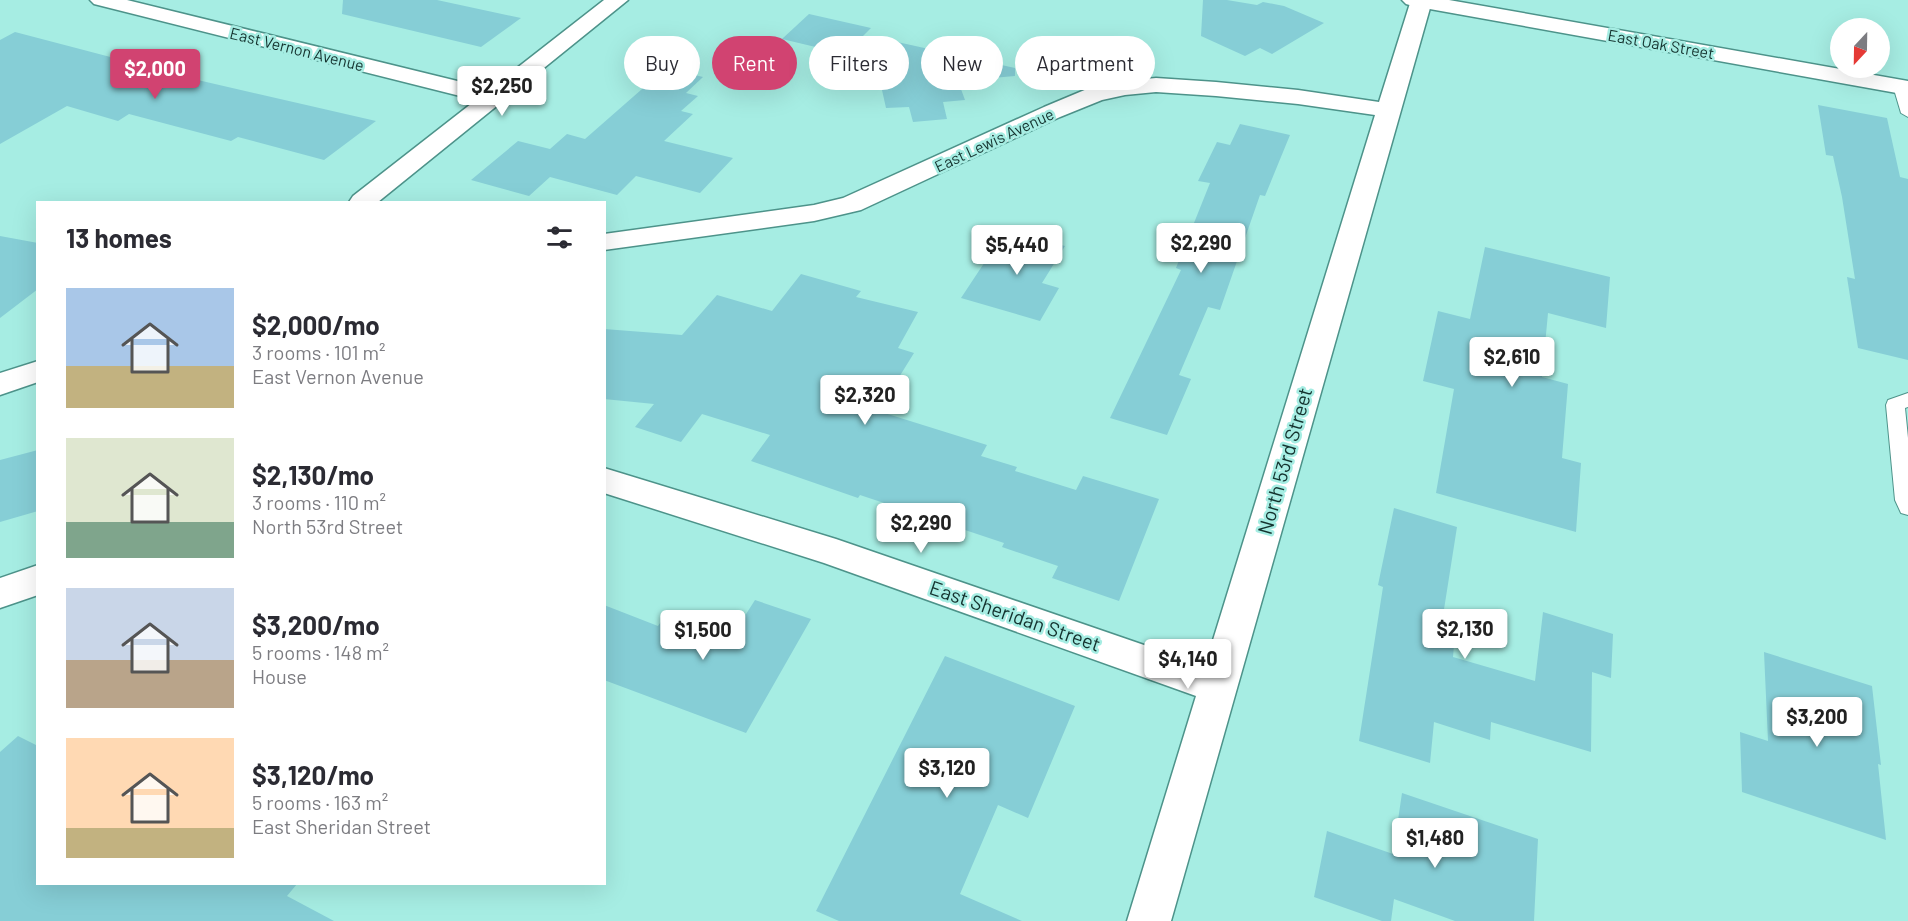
<!DOCTYPE html>
<html lang="en">
<head>
<meta charset="utf-8">
<style>
  body { margin:0; font-family:Barlow,sans-serif; background:#f2f2f3; color:#2b2b33; height:100vh; display:flex; flex-direction:column; font-size:22px; white-space:nowrap }
  * { box-sizing:border-box; margin:0 }
  p { font-size:20px; color:#7c7c81 }
  .icon { flex:none; width:33px; height:33px; fill:none; stroke:currentColor; stroke-width:2; stroke-linecap:round; stroke-linejoin:round }
  .map { position:relative; flex:1; overflow:hidden }
  .sheet { position:absolute; left:36px; top:201px; width:570px; height:684px; display:flex; flex-direction:column; background:#fff; border-radius:0px; box-shadow:0 6px 24px #0002 }
  .sheet>* { flex:none }
  .banner { position:absolute; left:624px; top:36px; width:570px; height:54px; display:flex; gap:12px }
  .needle { width:39px; rotate:202deg }
  .tools { position:absolute; left:1830px; top:18px; display:grid; gap:12px }
  .tools a { display:grid; place-items:center; width:60px; height:60px; border-radius:50%; background:#fff; box-shadow:0 6px 24px #0002; font-size:30px }
  .price { position:absolute; translate:-50% -51px; padding:0 14px; border-radius:6px; background:#fff; color:#222; font-size:20px; line-height:39px; filter:drop-shadow(0 2px 3px #0008) }
  .price::after { content:''; position:absolute; left:50%; top:36px; width:18px; height:14px; margin-left:-9px; background:inherit; clip-path:polygon(0 0,100% 0,50% 100%) }
  .price.selected { background:#d14371; color:#fff }
  ul { padding:0; list-style:none }
  li { display:flex; align-items:center; gap:18px; height:150px; padding:0 30px }
  li span { display:grid; place-items:center; flex:none; width:168px; height:120px; border-radius:0px; color:#555 }
  li>.icon { margin-inline-start:auto }
  span .icon { width:72px; height:72px; fill:#fffc; stroke-width:1 }
  li b { font-size:26px }
  h2 { display:flex; justify-content:space-between; align-items:center; height:72px; padding:0 30px; font-size:26px }
  .chip { padding:0 21px; border-radius:27px; background:#fff; box-shadow:0 6px 24px #0002; font-size:21px; line-height:54px }
  .chip.selected { background:#d14371; color:#fff }
  .map>svg:first-child { display:block }
  .building { fill:#86ced6 }
  .lines { fill:none; stroke-linecap:round; stroke-linejoin:round }
  .service-casing { stroke:#4d938a; stroke-width:2 }
  .minor-casing { stroke:#4d938a; stroke-width:3 }
  .tertiary-casing { stroke:#4d938a; stroke-width:3 }
  .service { fill:#fff; fill-rule:evenodd }
  .minor { fill:#fff; fill-rule:evenodd }
  .tertiary { fill:#fff; fill-rule:evenodd }
  .labels { text-anchor:middle; stroke-width:5; stroke-linejoin:round; paint-order:stroke }
  .far-street-label { font-size:16px; fill:#14322e; stroke:#a6ede3 }
  .street-label { font-size:20px; fill:#14322e; stroke:#a6ede3 }
</style>
</head>
<body>
<div class="map">
<svg width="1908" height="921" viewBox="0 0 1908 921">
  <rect width="100%" height="100%" fill="#a6ede3"/>
  <!-- building -->
  <g class="building">
    <path d="M343 0H437L521 18 481 47 342 14Z"/>
    <path d="M1203 0H1227L1257 5 1263 2 1284 6 1324 23 1272 54 1260 48 1245 56 1201 36Z"/>
    <path d="M809 14 871 28 845 54 782 39Z"/>
    <path d="M15 32 202 81 376 121 324 160 238 137 231 141 129 114 118 121 67 106 0 144V40Z"/>
    <path d="M870 36 1015 68V76L958 81 965 100 943 102 947 119 913 122 909 107 886 108Z"/>
    <path d="M666 68 703 77 686 93 698 96 681 111 693 114 664 141 733 158 700 193 636 176 617 195 550 177 529 196 471 180 518 141 550 149 567 134 585 139Z"/>
    <path d="M1818 105 1887 118 1900 177 1908 179V360L1858 348 1847 277 1855 279 1842 197 1833 156 1826 155Z"/>
    <path d="M1240 124 1290 135 1265 196 1260 195 1220 310 1208 307 1179 375 1191 379 1167 435 1110 418 1181 270 1176 268 1210 183 1198 181 1217 142 1230 145Z"/>
    <path d="M1006 230 1065 246 1042 283 1059 288 1040 321 961 298Z"/>
    <path d="M0 236 38 243V289L0 318Z"/>
    <path d="M1485 247 1610 277 1606 328 1548 313 1542 377 1568 384 1562 458 1581 463 1576 532 1436 493 1454 389 1423 381 1438 311 1470 319Z"/>
    <path d="M801 274 861 291 856 297 918 312 898 348 914 353 878 411 987 445 981 456 1017 467 1015 471 1076 490 1083 476 1159 499 1119 601 1052 578 1058 566 1002 547 1004 543 860 495 858 498 751 461 770 435 702 414 681 442 635 427 654 404 604 399V329L682 335 717 295 772 311Z"/>
    <path d="M38 450V511L0 522V460Z"/>
    <path d="M1394 508 1457 527 1439 641 1454 645 1453 657 1535 681 1543 612 1613 634 1611 678 1592 672 1591 752 1491 722 1490 740 1434 722 1430 763 1359 741 1383 587 1378 585Z"/>
    <path d="M755 600 811 619 746 733 604 680V605L658 626 667 613 732 636Z"/>
    <path d="M1764 652 1872 686 1881 765 1878 764 1886 840 1742 792 1740 732 1768 741Z"/>
    <path d="M945 656 1075 706 1028 818 998 805 960 894 1022 921H839L816 911Z"/>
    <path d="M18 736 38 746V884H297L287 896 334 921H0V752Z"/>
    <path d="M1402 793 1538 839 1534 921H1455L1394 899 1391 921H1382L1314 897 1327 831 1393 854Z"/>
  </g>
  <g class="lines">
    <defs>
      <g id="service">
        <path d="M1900 82 1905 83 1908 90V117L1901 113 1893 86Z"/>
        <path d="M1908 393V407L1905 408 1908 438V515L1901 513 1895 500 1886 405 1888 400Z"/>
      </g>
      <g id="minor">
        <path d="M90 0H127L490 89 604 0H628L378 202H349L353 196 476 100 94 4Z"/>
        <path d="M1411 0 1432 1 1171 921H1127L1196 696 824 563 604 493V468L836 539 1205 666 1375 115 1298 104 1216 96 1156 92 1125 95 1102 100 1060 117 861 210 814 221 604 250V234L814 205 843 198 1044 107 1087 89 1125 81 1156 78 1216 82 1298 90 1379 102Z"/>
        <path d="M38 361V382L0 395V373Z"/>
        <path d="M38 565V595L0 608V578Z"/>
      </g>
      <path id="tertiary" d="M1402 0H1449L1908 81V95L1413 6 1406 4Z"/>
    </defs>
    <!-- service casing -->
    <use href="#service" class="service-casing"/>
    <!-- minor casing -->
    <use href="#minor" class="minor-casing"/>
    <!-- tertiary casing -->
    <use href="#tertiary" class="tertiary-casing"/>
    <!-- service -->
    <use href="#service" class="service"/>
    <!-- minor -->
    <use href="#minor" class="minor"/>
    <!-- tertiary -->
    <use href="#tertiary" class="tertiary"/>
  </g>
  <g class="labels">
    <!-- far-street labels -->
    <g class="far-street-label">
      <text transform="translate(1661 44) rotate(10)" y="6">East Oak Street</text>
      <text transform="translate(297 49) rotate(14)" y="6">East Vernon Avenue</text>
      <text transform="translate(994 140) rotate(-25)" y="6">East Lewis Avenue</text>
    </g>
    <!-- street labels -->
    <g class="street-label">
      <text transform="translate(1285 461) rotate(-74)" y="7">North 53rd Street</text>
      <text transform="translate(1015 616) rotate(19)" y="7">East Sheridan Street</text>
    </g>
  </g>
</svg>
<div class="tools">
<a><svg class="needle" viewBox="-14 -14 28 28"><path d="M0-13l5 13h-10z" fill="#e53935"/><path d="M0 13l5-13h-10z" fill="#7c7c81"/></svg></a>
</div>
<b class="price selected" style="left:155px;top:100px">$2,000</b>
<b class="price" style="left:502px;top:117px">$2,250</b>
<b class="price" style="left:1201px;top:274px">$2,290</b>
<b class="price" style="left:1017px;top:276px">$5,440</b>
<b class="price" style="left:1512px;top:388px">$2,610</b>
<b class="price" style="left:865px;top:426px">$2,320</b>
<b class="price" style="left:921px;top:554px">$2,290</b>
<b class="price" style="left:1465px;top:660px">$2,130</b>
<b class="price" style="left:703px;top:661px">$1,500</b>
<b class="price" style="left:1188px;top:690px">$4,140</b>
<b class="price" style="left:1817px;top:748px">$3,200</b>
<b class="price" style="left:947px;top:799px">$3,120</b>
<b class="price" style="left:1435px;top:869px">$1,480</b>
<div class="banner">
<a class="chip">Buy</a>
<a class="chip selected">Rent</a>
<a class="chip">Filters</a>
<a class="chip">New</a>
<a class="chip">Apartment</a>
</div>
<section class="sheet">
<h2>13 homes<svg class="icon" aria-label="filters" viewBox="0 0 24 24"><path d="M4 7h16M4 17h16"/><circle cx="9" cy="7" r="2"/><circle cx="15" cy="17" r="2"/></svg></h2>
<ul>
<li><span style="background:linear-gradient(#a9c7e8 65%,#c2b280 0)"><svg class="icon" aria-label="home" viewBox="0 0 24 24"><path d="M3 11l9-7 9 7M6 9v11h12V9"/></svg></span><div><b>$2,000/mo</b><p>3 rooms · 101 m²</p><p>East Vernon Avenue</p></div></li>
<li><span style="background:linear-gradient(#dfe7d0 70%,#7fa58c 0)"><svg class="icon" aria-label="home" viewBox="0 0 24 24"><path d="M3 11l9-7 9 7M6 9v11h12V9"/></svg></span><div><b>$2,130/mo</b><p>3 rooms · 110 m²</p><p>North 53rd Street</p></div></li>
<li><span style="background:linear-gradient(#c9d6e8 60%,#b9a48a 0)"><svg class="icon" aria-label="home" viewBox="0 0 24 24"><path d="M3 11l9-7 9 7M6 9v11h12V9"/></svg></span><div><b>$3,200/mo</b><p>5 rooms · 148 m²</p><p>House</p></div></li>
<li><span style="background:linear-gradient(#ffd9b3 75%,#c2b280 0)"><svg class="icon" aria-label="home" viewBox="0 0 24 24"><path d="M3 11l9-7 9 7M6 9v11h12V9"/></svg></span><div><b>$3,120/mo</b><p>5 rooms · 163 m²</p><p>East Sheridan Street</p></div></li>
</ul>
</section>
</div>
</body>
</html>
